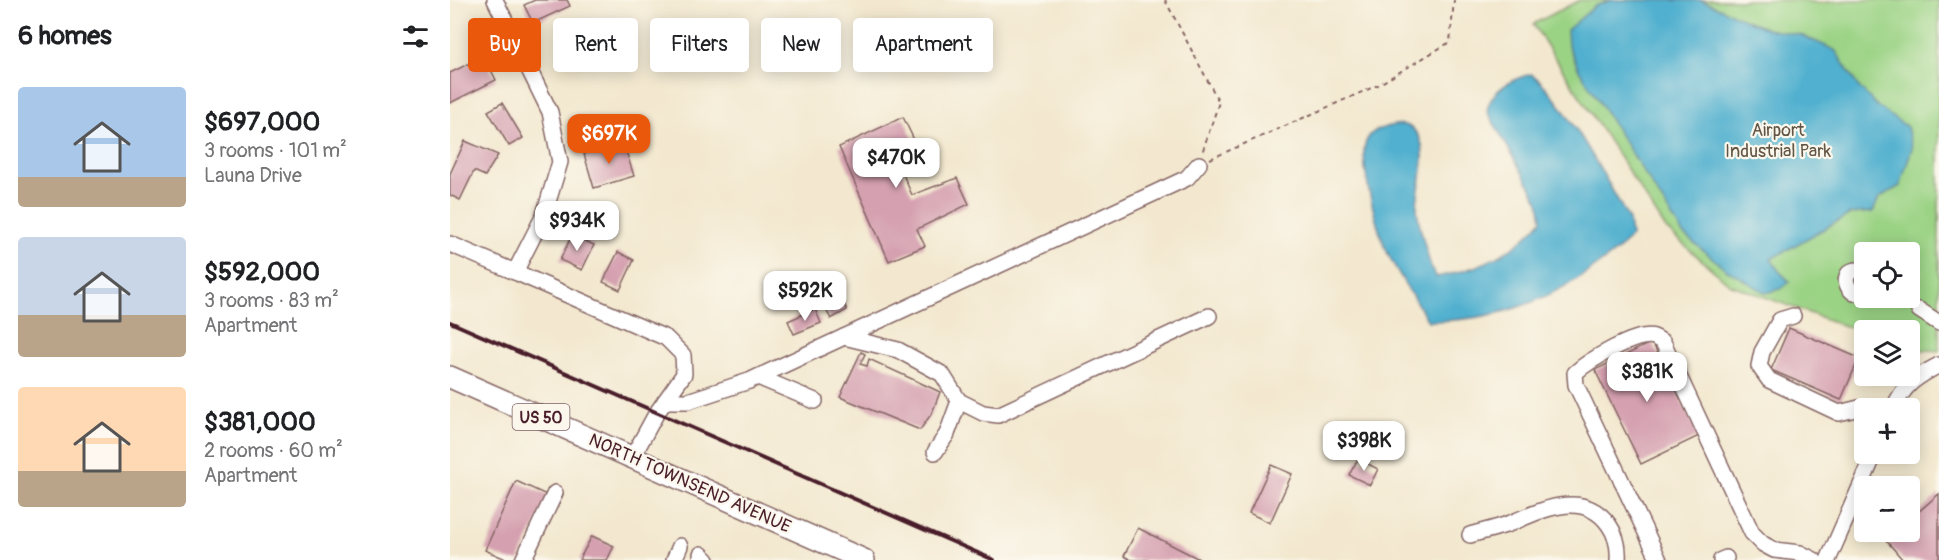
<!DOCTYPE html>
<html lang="en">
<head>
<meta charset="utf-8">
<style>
  body { margin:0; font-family:Pangolin,sans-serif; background:#f2f2f2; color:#202124; height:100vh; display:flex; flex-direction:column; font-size:22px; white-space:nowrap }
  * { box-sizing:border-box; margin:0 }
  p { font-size:20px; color:#757577 }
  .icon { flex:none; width:33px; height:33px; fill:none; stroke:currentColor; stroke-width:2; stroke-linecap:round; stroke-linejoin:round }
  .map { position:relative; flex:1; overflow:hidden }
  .drawer { display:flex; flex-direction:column; background:#fff; width:450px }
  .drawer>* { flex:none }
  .top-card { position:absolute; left:18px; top:18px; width:570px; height:54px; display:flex; gap:12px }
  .tools { position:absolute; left:1404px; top:242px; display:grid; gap:12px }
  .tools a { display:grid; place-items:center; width:66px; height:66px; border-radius:6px; background:#fff; box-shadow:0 3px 15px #0003; font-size:30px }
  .price { position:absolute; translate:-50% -51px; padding:0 14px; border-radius:12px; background:#fff; color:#222; font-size:20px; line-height:39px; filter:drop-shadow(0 2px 3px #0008) }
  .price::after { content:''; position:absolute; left:50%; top:36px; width:18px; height:14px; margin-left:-9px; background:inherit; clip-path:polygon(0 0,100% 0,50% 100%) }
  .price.on { background:#ea580c; color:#fff }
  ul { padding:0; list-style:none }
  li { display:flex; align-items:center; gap:18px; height:150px; padding:0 18px }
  li span { display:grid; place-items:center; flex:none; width:168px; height:120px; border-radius:6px; color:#555 }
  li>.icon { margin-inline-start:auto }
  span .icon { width:72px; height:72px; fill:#fffc; stroke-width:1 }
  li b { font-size:26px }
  h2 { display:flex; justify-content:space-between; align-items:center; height:72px; padding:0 18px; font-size:26px }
  .tag { padding:0 21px; border-radius:6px; background:#fff; box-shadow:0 3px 15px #0003; font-size:21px; line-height:54px }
  .tag.on { background:#ea580c; color:#fff }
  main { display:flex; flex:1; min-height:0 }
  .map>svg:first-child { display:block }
  .green { fill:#9bd385; stroke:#727958; stroke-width:1.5; fill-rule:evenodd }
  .water { fill:#51b0cf; stroke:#4e687d; stroke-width:1.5 }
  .building { fill:#d5a0b0 }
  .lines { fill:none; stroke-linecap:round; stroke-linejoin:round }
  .minor-casing { stroke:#856564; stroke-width:18 }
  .highway-casing { stroke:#856564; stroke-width:24 }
  .path { stroke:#856564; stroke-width:2; stroke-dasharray:4.5 4.5; stroke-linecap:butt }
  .minor { stroke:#fff; stroke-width:15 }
  .highway { stroke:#fff; stroke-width:21 }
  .rail { stroke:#4a1f2b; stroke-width:4 }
  .labels { text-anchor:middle; stroke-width:4.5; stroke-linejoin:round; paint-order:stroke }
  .shield { fill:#fbf7ec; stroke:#7f6065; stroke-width:1.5 }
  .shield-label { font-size:16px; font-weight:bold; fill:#4a1f2b }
  .park-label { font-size:18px; fill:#625546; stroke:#fbf7ec }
  .street-label { font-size:18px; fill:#4a1f2b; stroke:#fbf7ec }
</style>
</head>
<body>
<main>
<section class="drawer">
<h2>6 homes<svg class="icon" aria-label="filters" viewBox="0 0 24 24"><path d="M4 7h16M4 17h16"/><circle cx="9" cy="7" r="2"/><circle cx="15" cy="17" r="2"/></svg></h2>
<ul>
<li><span style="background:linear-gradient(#a9c7e8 75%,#b9a48a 0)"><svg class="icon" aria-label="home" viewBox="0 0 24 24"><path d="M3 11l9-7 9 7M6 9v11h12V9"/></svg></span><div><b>$697,000</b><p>3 rooms · 101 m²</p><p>Launa Drive</p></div></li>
<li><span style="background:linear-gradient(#c9d6e8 65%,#b9a48a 0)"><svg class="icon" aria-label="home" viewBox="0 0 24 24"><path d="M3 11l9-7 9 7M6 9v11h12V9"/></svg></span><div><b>$592,000</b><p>3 rooms · 83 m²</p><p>Apartment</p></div></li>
<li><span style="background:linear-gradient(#ffd9b3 70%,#b9a48a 0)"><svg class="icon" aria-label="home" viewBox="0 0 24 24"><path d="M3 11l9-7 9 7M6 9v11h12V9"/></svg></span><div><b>$381,000</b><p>2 rooms · 60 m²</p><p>Apartment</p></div></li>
</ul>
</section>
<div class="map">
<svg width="1489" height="560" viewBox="0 0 1489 560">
  <rect width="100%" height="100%" fill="#fbf7ec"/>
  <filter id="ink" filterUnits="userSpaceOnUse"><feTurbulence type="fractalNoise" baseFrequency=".0167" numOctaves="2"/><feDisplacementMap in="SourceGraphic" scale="12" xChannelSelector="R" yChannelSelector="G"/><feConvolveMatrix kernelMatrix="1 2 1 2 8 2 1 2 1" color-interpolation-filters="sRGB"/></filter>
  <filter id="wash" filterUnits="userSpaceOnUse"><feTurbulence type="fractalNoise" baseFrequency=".008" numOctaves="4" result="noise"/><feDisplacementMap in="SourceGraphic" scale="24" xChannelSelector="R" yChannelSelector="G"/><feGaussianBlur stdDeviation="1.35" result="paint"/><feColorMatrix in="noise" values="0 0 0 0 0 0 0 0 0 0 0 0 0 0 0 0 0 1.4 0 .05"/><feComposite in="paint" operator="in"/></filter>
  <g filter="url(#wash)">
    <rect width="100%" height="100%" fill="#f3e8cf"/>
    <!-- green -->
    <path class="green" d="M1130 0H1350L1368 3 1400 0H1489V351L1460 349V330H1414V333L1279 284 1216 229 1083 24ZM1414 252H1460V297H1414Z"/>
    <!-- water -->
    <g class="water">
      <path d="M1161 0H1251L1317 29 1351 35 1385 50 1408 86 1427 106 1457 127 1462 148 1450 186 1429 198 1423 212 1400 214 1321 259 1329 271 1340 282 1330 289 1316 293 1277 270 1233 234 1129 70 1118 45 1117 30 1145 6Z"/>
      <path d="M1081 74C1108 89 1161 188 1179 220L1181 236C1171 249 1159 257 1146 266 1095 304 1041 321 978 321 964 299 950 277 938 254 927 231 914 177 914 152 914 146 917 139 920 135 925 129 933 128 940 126 952 123 961 124 968 135 980 154 967 188 967 207 967 217 980 270 986 277 1027 270 1065 253 1092 220L1089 202 1037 111C1040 90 1062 79 1081 74Z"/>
    </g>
    <g id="blocks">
      <!-- building -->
      <g class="building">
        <path d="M85 0H117L120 6 83 23 74 5Z"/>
        <path d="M146 29 157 53 130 66 119 41Z"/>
        <path d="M34 56 46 80 0 103V73Z"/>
        <path d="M52 103 73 138 59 146 38 111Z"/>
        <path d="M453 117 466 144 445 156 462 195 507 178 519 204 467 229 475 246 439 261 389 147Z"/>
        <path d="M15 141 48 155 35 176 24 171 10 200 0 195V174Z"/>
        <path d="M173 142 184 176 144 188 134 154Z"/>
        <path d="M122 235 144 245 132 270 110 260Z"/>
        <path d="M168 252 184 260 170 290 153 282Z"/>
        <path d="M389 294 397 310 381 319 372 302Z"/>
        <path d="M365 309 371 323 344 334 338 321Z"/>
        <path d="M1339 328 1409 358 1391 400 1321 370Z"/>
        <path d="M1202 342 1249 436 1191 464 1145 370Z"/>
        <path d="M411 352 415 354 410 364 417 366 419 359 490 392 482 413 470 430 390 397Z"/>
        <path d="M908 459 928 469 920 485 899 475Z"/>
        <path d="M821 465 842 474 820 523 799 513Z"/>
        <path d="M66 481 99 496 69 560H58L35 550Z"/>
        <path d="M1489 494V560H1453L1435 539 1445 531H1460V519Z"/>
        <path d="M688 528 751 560H681L674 556Z"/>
        <path d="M142 536 164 546 157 560H129Z"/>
      </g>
    </g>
  </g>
  <g filter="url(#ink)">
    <use href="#blocks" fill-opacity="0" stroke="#856564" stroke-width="1.5"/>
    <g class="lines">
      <defs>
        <g id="minor">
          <path d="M0 244 65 272 94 215 110 162 100 112 45 0"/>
          <path d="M65 272 216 338 233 355 234 374 206 414 182 458"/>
          <path d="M1414 272C1398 264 1389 282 1404 293L1414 291"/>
          <path d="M1469 310 1489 323"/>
          <path d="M1343 316 1330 320 1312 352 1309 366 1319 380 1389 413 1409 408"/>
          <path d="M394 337 448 350 492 374 509 401 533 413 548 415 759 316"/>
          <path d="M308 377 365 401"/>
          <path d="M215 401H238L299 381 737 178 749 164"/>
          <path d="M1444 408C1453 385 1468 376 1489 365"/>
          <path d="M485 452 497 434 509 401"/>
          <path d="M1020 535C1034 531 1048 528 1061 523 1092 510 1134 489 1159 525 1166 535 1169 547 1168 560"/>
          <path d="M251 554 257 560"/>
          <path d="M73 560 105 493"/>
          <path d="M224 560 230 546"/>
          <path d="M1209 560 1126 385 1125 373C1138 361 1188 331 1204 337 1207 338 1210 341 1213 342L1302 533 1313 544 1324 550 1350 553 1364 560"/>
          <path d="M1271 560 1276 558"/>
          <path d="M1378 560 1425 453"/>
        </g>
        <path id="highway" d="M0 377 414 560"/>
      </defs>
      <!-- minor casing -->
      <use href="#minor" class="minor-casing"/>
      <!-- highway casing -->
      <use href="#highway" class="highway-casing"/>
      <!-- path -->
      <g class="path">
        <path d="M715 0 769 102 752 153"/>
        <path d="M760 159 928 85 1000 42 1004 0"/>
      </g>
      <!-- minor -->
      <use href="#minor" class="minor"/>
      <!-- highway -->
      <use href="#highway" class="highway"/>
      <!-- rail -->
      <path class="rail" d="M0 322 544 560"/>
    </g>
  </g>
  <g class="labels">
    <!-- shield labels -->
    <rect class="shield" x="62.5" y="404" width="57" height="26" rx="4.5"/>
    <g class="shield-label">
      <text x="91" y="423">US 50</text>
    </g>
    <!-- park labels -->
    <g class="park-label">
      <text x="1328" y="136">Airport<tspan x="1328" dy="21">Industrial Park</tspan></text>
    </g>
    <!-- street labels -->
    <g class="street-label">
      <text transform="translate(240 483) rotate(24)" y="6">NORTH TOWNSEND AVENUE</text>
    </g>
  </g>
</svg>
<div class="tools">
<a><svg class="icon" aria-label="locate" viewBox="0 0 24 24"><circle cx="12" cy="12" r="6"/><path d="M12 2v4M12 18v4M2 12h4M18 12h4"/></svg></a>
<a><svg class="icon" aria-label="layers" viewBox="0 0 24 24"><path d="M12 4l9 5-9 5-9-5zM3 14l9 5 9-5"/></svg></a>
<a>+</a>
<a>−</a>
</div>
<b class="price on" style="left:159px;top:165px">$697K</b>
<b class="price" style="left:446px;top:189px">$470K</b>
<b class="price" style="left:127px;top:252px">$934K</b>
<b class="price" style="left:355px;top:322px">$592K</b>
<b class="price" style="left:1197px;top:403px">$381K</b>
<b class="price" style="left:914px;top:472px">$398K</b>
<div class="top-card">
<a class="tag on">Buy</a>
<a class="tag">Rent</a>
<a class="tag">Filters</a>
<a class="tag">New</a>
<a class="tag">Apartment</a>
</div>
</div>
</main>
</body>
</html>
